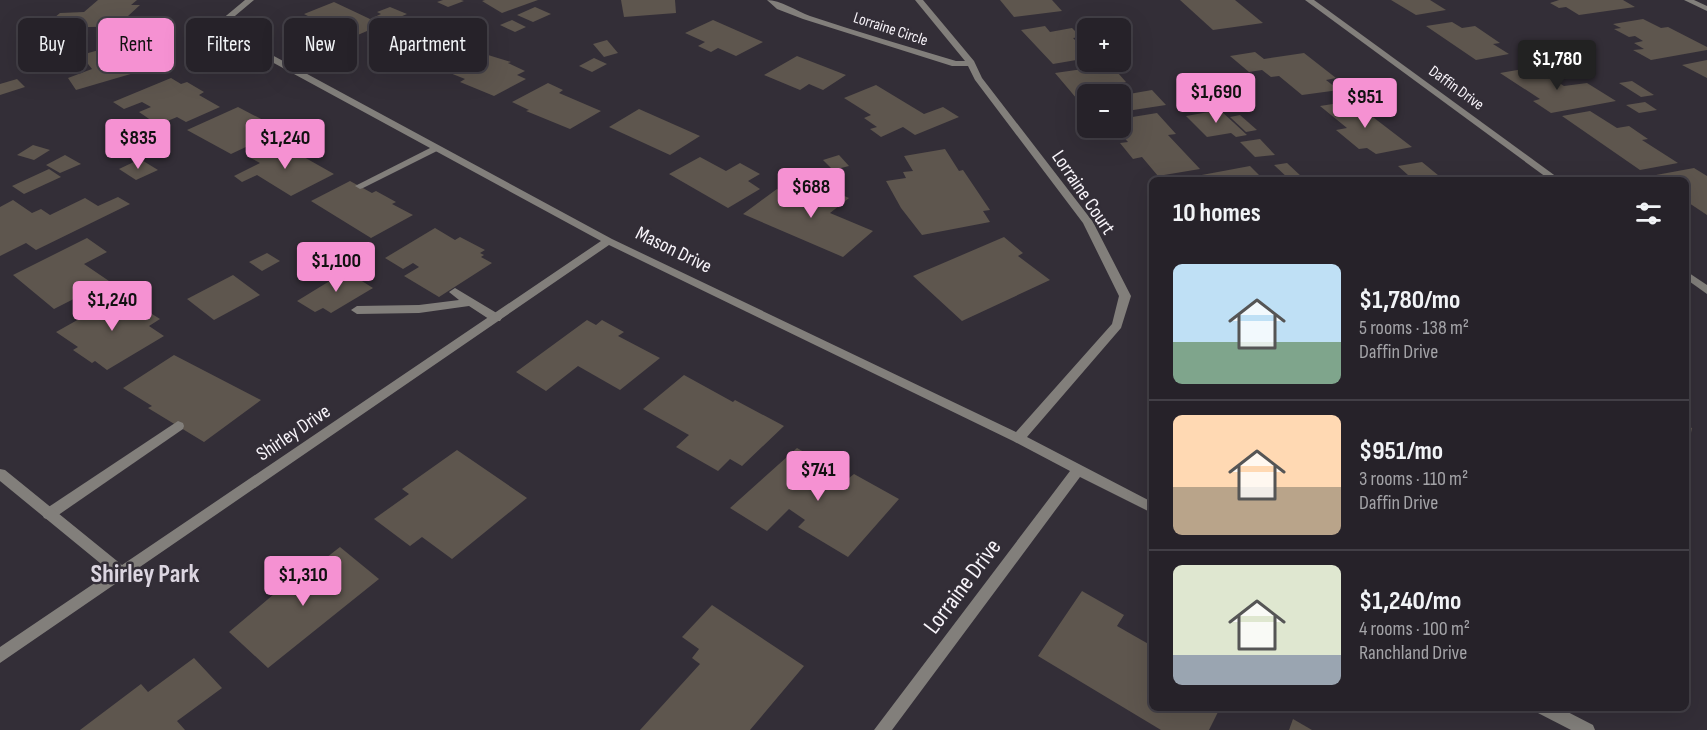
<!DOCTYPE html>
<html lang="en">
<head>
<meta charset="utf-8">
<style>
  body { margin:0; font-family:"Sofia Sans Condensed",sans-serif; background:#322f35; color:#f1f3f6; height:100vh; display:flex; flex-direction:column; font-size:22px; white-space:nowrap }
  * { box-sizing:border-box; margin:0 }
  p { font-size:20px; color:#a4a4a8 }
  .icon { flex:none; width:33px; height:33px; fill:none; stroke:currentColor; stroke-width:2; stroke-linecap:round; stroke-linejoin:round }
  .map { position:relative; flex:1; overflow:hidden }
  .side { position:absolute; left:1149px; top:177px; width:540px; height:534px; display:flex; flex-direction:column; background:#262229; border-radius:9px; box-shadow:0 6px 24px #0002,0 0 0 2px #423f46 }
  .side>* { flex:none }
  .guide { position:absolute; left:18px; top:18px; width:570px; height:54px; display:flex; gap:12px }
  .controls { position:absolute; left:1077px; top:18px; display:grid; gap:12px }
  .controls a { display:grid; place-items:center; width:54px; height:54px; border-radius:9px; background:#262229; box-shadow:0 6px 24px #0002,0 0 0 2px #423f46; font-size:30px }
  .price { position:absolute; translate:-50% -51px; padding:0 14px; border-radius:6px; background:#f591d2; color:#111; font-size:20px; line-height:39px; filter:drop-shadow(0 2px 3px #0008) }
  .price::after { content:''; position:absolute; left:50%; top:36px; width:18px; height:14px; margin-left:-9px; background:inherit; clip-path:polygon(0 0,100% 0,50% 100%) }
  .price.current { background:#222; color:#fff }
  ul { padding:0; list-style:none }
  li { display:flex; align-items:center; gap:18px; height:150px; padding:0 24px }
  li+li { border-top:2px solid #423f46 }
  li span { display:grid; place-items:center; flex:none; width:168px; height:120px; border-radius:9px; color:#555 }
  li>.icon { margin-inline-start:auto }
  span .icon { width:72px; height:72px; fill:#fffc; stroke-width:1 }
  li b { font-size:26px }
  h2 { display:flex; justify-content:space-between; align-items:center; height:72px; padding:0 24px; font-size:26px }
  .chip { padding:0 21px; border-radius:9px; background:#262229; box-shadow:0 6px 24px #0002,0 0 0 2px #423f46; font-size:21px; line-height:54px }
  .chip.current { background:#f591d2; color:#111 }
  .map>svg:first-child { display:block }
  .building { fill:#5e564e }
  .lines { fill:none; stroke-linecap:round; stroke-linejoin:round }
  .service { fill:#827f7b; fill-rule:evenodd }
  .minor { fill:#827f7b; fill-rule:evenodd }
  .labels { text-anchor:middle; stroke-width:5; stroke-linejoin:round; paint-order:stroke }
  .far-street-label { font-size:16px; fill:#f7f3f9; stroke:#332e37 }
  .street-label { font-size:20px; fill:#f7f3f9; stroke:#332e37 }
  .near-street-label { font-size:24px; fill:#f7f3f9; stroke:#332e37 }
  .near-neighbourhood-label { font-size:26px; font-weight:bold; fill:#dcd6e1; stroke:#332e37 }
</style>
</head>
<body>
<div class="map">
<svg width="1707" height="730" viewBox="0 0 1707 730">
  <rect width="100%" height="100%" fill="#332e37"/>
  <!-- building -->
  <g class="building">
    <path d="M98 0H137L131 5H140L128 16H120L116 19H145L138 26 42 28 60 13 84 12Z"/>
    <path d="M443 0H461L464 1 448 7 437 2Z"/>
    <path d="M485 0H538L502 13 482 1Z"/>
    <path d="M621 0H675L676 13 624 17Z"/>
    <path d="M1000 0H1052L1062 11 1014 17Z"/>
    <path d="M1180 0H1235L1263 23 1213 30Z"/>
    <path d="M1391 0H1430L1446 10 1416 15Z"/>
    <path d="M1559 0H1623L1635 7 1579 15 1566 7 1559 8 1550 3Z"/>
    <path d="M334 2 370 19 381 14 377 12 390 7 407 14 353 37 343 32 341 33 304 14Z"/>
    <path d="M535 7 551 14 533 22 517 15Z"/>
    <path d="M1099 19 1108 28H1088L1084 31 1076 22Z"/>
    <path d="M1643 19 1661 28 1668 27 1707 47V50L1651 60 1633 50 1644 49 1634 43 1643 41 1635 36 1629 37 1614 29 1621 28 1613 24Z"/>
    <path d="M512 20 526 27 515 32 500 25Z"/>
    <path d="M713 20 763 42 736 56 718 48 711 52 698 46 705 42 685 33Z"/>
    <path d="M1452 22 1462 28 1475 26 1500 43 1493 44 1509 54 1476 60 1426 26Z"/>
    <path d="M455 24 481 34 447 50 456 54 435 64 428 61 424 62 398 51 380 59 367 53 415 31 427 37Z"/>
    <path d="M1045 26 1050 32 1072 28 1081 37 1073 38 1088 53V58L1053 64 1021 30Z"/>
    <path d="M607 40 618 53 604 57 593 44Z"/>
    <path d="M124 43 130 50 140 47 158 66 76 90 68 78 92 69 81 55Z"/>
    <path d="M1255 52 1264 59 1304 53 1336 78 1326 80 1339 90 1302 95 1279 76 1271 77 1262 70 1249 72 1230 56Z"/>
    <path d="M488 55 511 62 508 63 525 71 517 75 526 79 494 96 460 82 465 79 445 71 474 56 482 59Z"/>
    <path d="M797 56 846 75 823 90 809 84 800 90 764 75Z"/>
    <path d="M594 58 607 64 592 72 579 66Z"/>
    <path d="M1707 60V78L1682 65Z"/>
    <path d="M1118 64 1126 72 1118 73 1126 82 1119 84 1129 94 1152 90 1166 105 1120 112V94H1088V112L1055 73Z"/>
    <path d="M1534 67 1564 86 1587 83 1616 101 1551 113 1533 101 1540 99 1500 73Z"/>
    <path d="M171 78 181 84 187 82 204 92 199 95 220 107 186 122 177 117 158 125 139 112 151 107 142 102 124 109 113 102Z"/>
    <path d="M17 79 25 87 0 95V84Z"/>
    <path d="M1632 81 1654 95 1641 97 1619 83Z"/>
    <path d="M548 83 563 90 559 93 601 111 570 129 526 111 529 110 512 102Z"/>
    <path d="M876 85 924 114 943 107 959 117 915 135 903 127 881 137 870 129 877 127 864 118 871 115 844 98Z"/>
    <path d="M1352 101 1412 147 1376 154 1367 148 1359 149 1336 130 1347 128 1320 106Z"/>
    <path d="M1645 102 1657 110 1639 113 1626 105Z"/>
    <path d="M238 107 282 130 231 154 187 130Z"/>
    <path d="M639 109 700 136 670 155 609 127Z"/>
    <path d="M1220 110 1247 135 1236 137 1231 133 1207 137 1186 116Z"/>
    <path d="M1590 111 1617 128 1629 126 1648 139 1642 140 1678 163 1640 170 1562 116Z"/>
    <path d="M1157 113 1176 134 1168 135 1200 169 1158 176 1142 157 1133 159 1120 143 1128 142 1121 134 1112 135 1105 128H1120V119Z"/>
    <path d="M1240 115 1257 130 1246 132 1230 117Z"/>
    <path d="M1260 139 1275 155 1255 157 1240 142Z"/>
    <path d="M279 143 334 174 291 196 257 175 242 182 234 176 260 163 249 157Z"/>
    <path d="M33 145 50 150 34 160 17 155Z"/>
    <path d="M945 149 959 171 963 170 990 210 983 211 990 222 922 235 901 208 886 181 906 178 903 172 913 171 904 156Z"/>
    <path d="M65 155 81 164 60 173 46 165Z"/>
    <path d="M839 155 849 166 833 170 823 160Z"/>
    <path d="M700 157 726 171 740 163 760 174 748 181 760 189 728 208 669 174Z"/>
    <path d="M140 159 158 170 136 180 119 169Z"/>
    <path d="M1422 162 1444 180H1394L1392 178 1408 175 1398 166Z"/>
    <path d="M1287 163 1302 177 1289 179 1274 165Z"/>
    <path d="M1250 166 1264 180H1194L1191 177Z"/>
    <path d="M1694 168 1707 176V215L1686 201V180H1664L1656 175Z"/>
    <path d="M49 169 61 177 24 194 12 186Z"/>
    <path d="M350 181 372 193 376 191 396 202 392 204 413 215 371 238 311 201Z"/>
    <path d="M795 187 801 190 804 187 817 192 823 187 849 198 830 213 873 231 843 257 743 214 777 189 787 194Z"/>
    <path d="M118 197 130 204 36 250 26 243 0 256V207L13 200 32 213 41 209 50 215 85 198 98 206Z"/>
    <path d="M435 228 455 240 460 237 485 250 480 253 484 255 481 257 492 263 439 297 404 276 419 267 413 263 403 269 385 258Z"/>
    <path d="M1004 237 1023 253 1018 256 1050 280 962 321 913 276Z"/>
    <path d="M87 238 107 252 84 264 109 281 54 309 13 275Z"/>
    <path d="M267 253 280 261 262 271 249 262Z"/>
    <path d="M346 271 373 288 331 313 323 308 315 312 297 301Z"/>
    <path d="M233 275 260 295 214 320 187 299Z"/>
    <path d="M122 295 160 319 149 326 164 336 107 370 95 361 92 363 73 350 78 347 56 332Z"/>
    <path d="M587 320 596 325 602 320 624 332 618 336 660 358 620 390 578 366 546 391 516 372Z"/>
    <path d="M174 355 261 400 204 442 148 408 152 406 123 388Z"/>
    <path d="M684 375 733 402 735 400 784 426 742 466 730 459 718 471 676 447 689 435 643 409Z"/>
    <path d="M1686 426 1692 428 1687 453H1686Z"/>
    <path d="M797 448 849 478 854 474 899 499 848 557 798 527 805 520 789 509 767 531 730 508Z"/>
    <path d="M457 450 527 498 452 559 422 537 410 546 374 519 409 494 402 489Z"/>
    <path d="M340 547 379 579 268 668 229 632 287 583 290 586Z"/>
    <path d="M1082 591 1124 615 1117 626 1152 646V708H1220L1209 730H1161L1038 656Z"/>
    <path d="M712 605 804 666 750 730H640L700 664 692 658 699 649 682 637Z"/>
    <path d="M194 658 222 688 177 721 185 730H80L141 684 148 692Z"/>
    <path d="M1293 719 1312 730H1289Z"/>
  </g>
  <g class="lines">
    <!-- service -->
    <g class="service">
      <path d="M436 145 441 148 439 150 363 188 360 189 355 186Z"/>
      <path d="M455 288 500 315 502 318 500 321H492L469 306 419 313 357 314 351 310 357 306 419 305 459 300 449 292Z"/>
      <path d="M178 421 183 423 184 426 183 429 54 518 49 520 44 518 42 514 44 510Z"/>
    </g>
    <!-- minor -->
    <g class="minor">
      <path d="M245 0H254L229 21 235 35 612 239 1016 432 1112 324 1119 296 1083 223 975 80 968 66H952L803 19 777 9 767 0C780 0 797 11 810 16 858 32 907 46 956 61H965L915 0H923L974 61 982 78 1093 222 1131 296 1121 328 1027 437 1152 502V513L1080 477 892 730H874L1070 471 1013 441 609 245 0 663V647L111 572 0 481V469L5 470 122 565 601 241 228 38 221 20Z"/>
      <path d="M1305 0H1314L1561 180H1550Z"/>
      <path d="M1684 0H1694L1707 6V11Z"/>
      <path d="M1686 271 1707 285V294L1686 279Z"/>
      <path d="M1536 708H1560L1593 725 1595 730H1571L1538 713Z"/>
    </g>
  </g>
  <g class="labels">
    <!-- far-street labels -->
    <g class="far-street-label">
      <text transform="translate(891 28) rotate(18)" y="6">Lorraine Circle</text>
      <text transform="translate(1457 87) rotate(36)" y="6">Daffin Drive</text>
    </g>
    <!-- street labels -->
    <g class="street-label">
      <text transform="translate(1084 192) rotate(56)" y="7">Lorraine Court</text>
      <text transform="translate(674 249) rotate(26)" y="7">Mason Drive</text>
      <text transform="translate(293 432) rotate(-34)" y="7">Shirley Drive</text>
    </g>
    <!-- near-street labels -->
    <g class="near-street-label">
      <text transform="translate(962 586) rotate(-53)" y="8">Lorraine Drive</text>
    </g>
    <!-- near-neighbourhood labels -->
    <g class="near-neighbourhood-label">
      <text x="145" y="582">Shirley Park</text>
    </g>
  </g>
</svg>
<div class="controls">
<a>+</a>
<a>−</a>
</div>
<b class="price current" style="left:1557px;top:91px">$1,780</b>
<b class="price" style="left:1216px;top:124px">$1,690</b>
<b class="price" style="left:1365px;top:129px">$951</b>
<b class="price" style="left:138px;top:170px">$835</b>
<b class="price" style="left:285px;top:170px">$1,240</b>
<b class="price" style="left:811px;top:219px">$688</b>
<b class="price" style="left:336px;top:293px">$1,100</b>
<b class="price" style="left:112px;top:332px">$1,240</b>
<b class="price" style="left:818px;top:502px">$741</b>
<b class="price" style="left:303px;top:607px">$1,310</b>
<div class="guide">
<a class="chip">Buy</a>
<a class="chip current">Rent</a>
<a class="chip">Filters</a>
<a class="chip">New</a>
<a class="chip">Apartment</a>
</div>
<section class="side">
<h2>10 homes<svg class="icon" aria-label="filters" viewBox="0 0 24 24"><path d="M4 7h16M4 17h16"/><circle cx="9" cy="7" r="2"/><circle cx="15" cy="17" r="2"/></svg></h2>
<ul>
<li><span style="background:linear-gradient(#bfe0f5 65%,#7fa58c 0)"><svg class="icon" aria-label="home" viewBox="0 0 24 24"><path d="M3 11l9-7 9 7M6 9v11h12V9"/></svg></span><div><b>$1,780/mo</b><p>5 rooms · 138 m²</p><p>Daffin Drive</p></div></li>
<li><span style="background:linear-gradient(#ffd9b3 60%,#b9a48a 0)"><svg class="icon" aria-label="home" viewBox="0 0 24 24"><path d="M3 11l9-7 9 7M6 9v11h12V9"/></svg></span><div><b>$951/mo</b><p>3 rooms · 110 m²</p><p>Daffin Drive</p></div></li>
<li><span style="background:linear-gradient(#dfe7d0 75%,#9aa5b1 0)"><svg class="icon" aria-label="home" viewBox="0 0 24 24"><path d="M3 11l9-7 9 7M6 9v11h12V9"/></svg></span><div><b>$1,240/mo</b><p>4 rooms · 100 m²</p><p>Ranchland Drive</p></div></li>
</ul>
</section>
</div>
</body>
</html>
